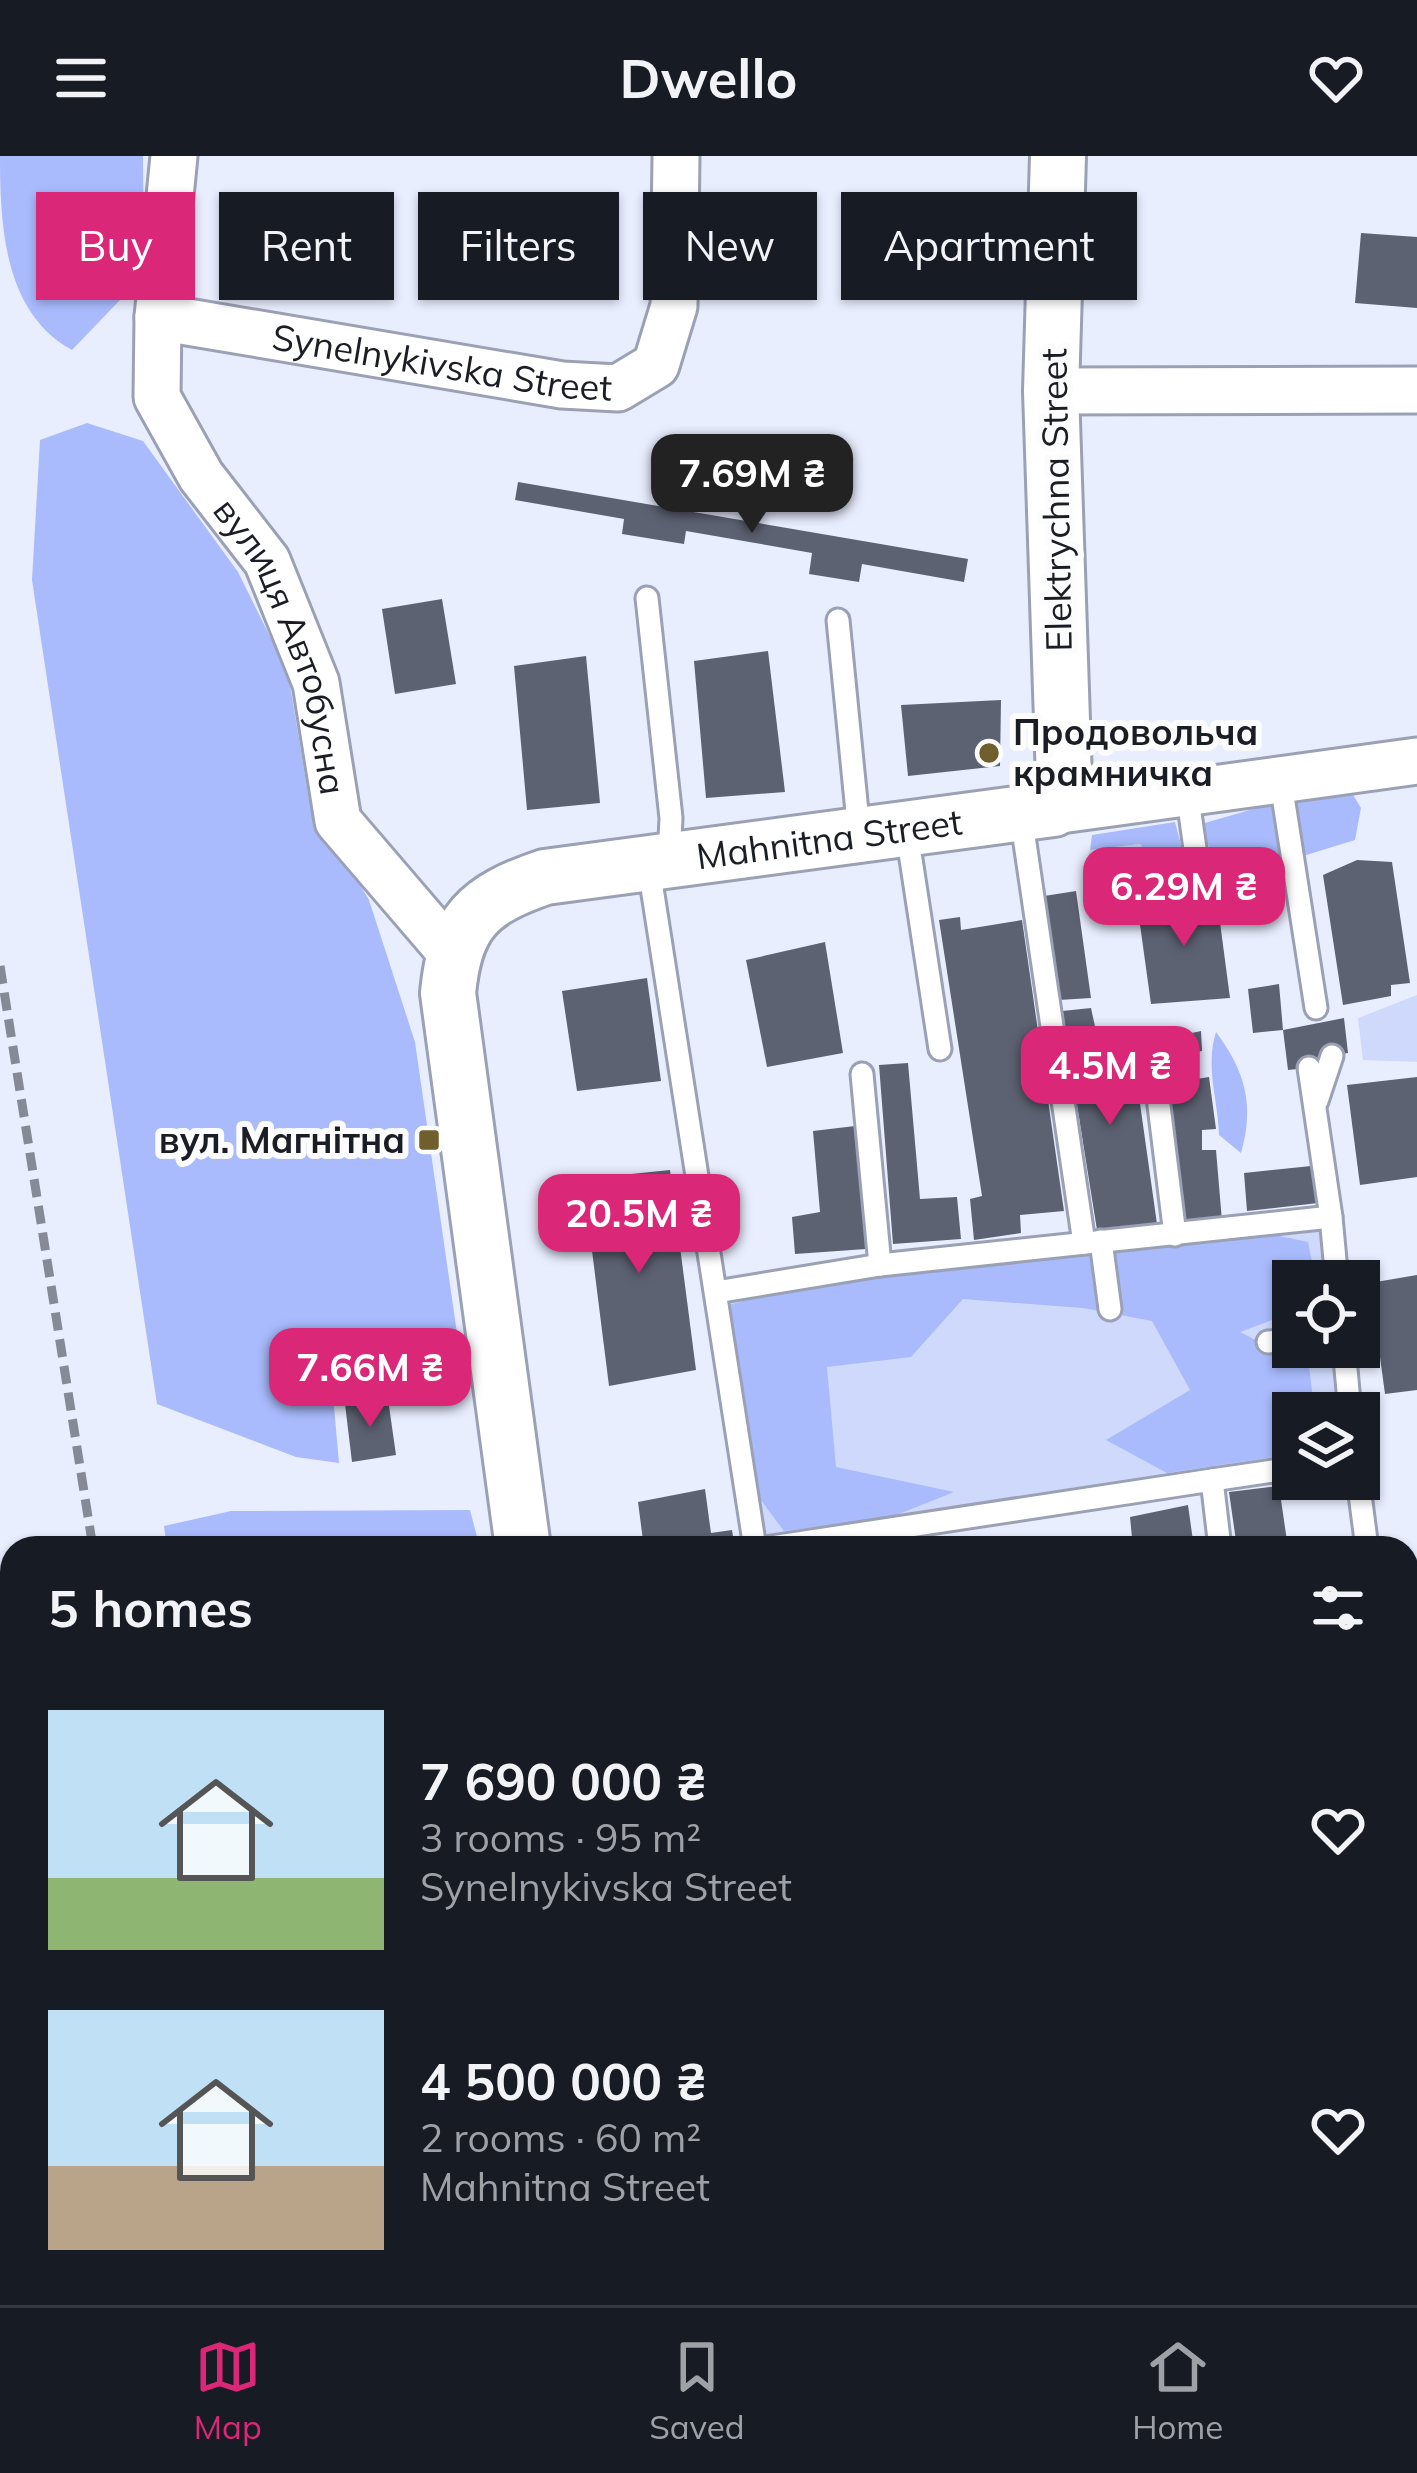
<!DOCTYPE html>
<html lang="en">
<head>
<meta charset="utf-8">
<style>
  body { margin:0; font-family:Mulish,sans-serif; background:#20242c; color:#f1f3f6; height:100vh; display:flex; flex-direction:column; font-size:45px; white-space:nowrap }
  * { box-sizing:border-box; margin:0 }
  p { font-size:39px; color:#9ea1a6 }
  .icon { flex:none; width:66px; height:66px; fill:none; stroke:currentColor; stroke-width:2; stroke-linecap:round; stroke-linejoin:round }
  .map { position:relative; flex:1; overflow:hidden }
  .panel { position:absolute; left:0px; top:1380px; width:1419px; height:771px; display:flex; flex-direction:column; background:#171b24; border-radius:36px 36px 0 0; box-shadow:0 3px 9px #0004 }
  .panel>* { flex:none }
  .top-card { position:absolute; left:36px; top:36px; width:1347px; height:108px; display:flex; gap:24px }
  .fabs { position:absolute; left:1272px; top:1104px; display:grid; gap:24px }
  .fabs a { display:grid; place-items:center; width:108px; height:108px; border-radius:0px; background:#171b24; box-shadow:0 3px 9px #0004; font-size:60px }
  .price { position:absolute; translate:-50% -102px; padding:0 27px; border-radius:24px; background:#db2777; color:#fff; font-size:39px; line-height:78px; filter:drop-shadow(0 3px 6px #0008) }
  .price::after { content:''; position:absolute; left:50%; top:72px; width:36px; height:27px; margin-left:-18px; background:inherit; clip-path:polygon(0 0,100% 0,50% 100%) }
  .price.on { background:#222; color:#fff }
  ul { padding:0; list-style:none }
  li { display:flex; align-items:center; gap:36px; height:300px; padding:0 48px }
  li span { display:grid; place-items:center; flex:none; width:336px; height:240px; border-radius:0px; color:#555 }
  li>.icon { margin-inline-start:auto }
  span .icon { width:144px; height:144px; fill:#fffc; stroke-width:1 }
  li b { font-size:51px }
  h2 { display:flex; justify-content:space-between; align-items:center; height:144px; padding:0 48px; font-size:51px }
  .tag { padding:0 42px; border-radius:0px; background:#171b24; box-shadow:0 3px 9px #0004; font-size:42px; line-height:108px }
  .tag.on { background:#db2777; color:#fff }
  header { display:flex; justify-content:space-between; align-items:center; height:156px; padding:0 48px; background:#171b24; font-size:54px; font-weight:700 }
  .dock { display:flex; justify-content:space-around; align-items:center; height:168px; border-top:3px solid #363941; background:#171b24; font-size:33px; color:#9ea1a6 }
  .dock a { display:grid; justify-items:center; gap:6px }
  .dock .on { color:#db2777 }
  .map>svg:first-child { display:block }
  .green { fill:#cfd9fb }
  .forest { fill:#a9bbfd }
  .building { fill:#5d6273 }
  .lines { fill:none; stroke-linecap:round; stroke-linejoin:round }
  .service-casing { stroke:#9ba1b4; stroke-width:27 }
  .minor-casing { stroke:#9ba1b4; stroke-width:51 }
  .tertiary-casing { stroke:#9ba1b4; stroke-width:60 }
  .service { stroke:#fff; stroke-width:21 }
  .minor { stroke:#fff; stroke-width:45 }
  .tertiary { stroke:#fff; stroke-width:54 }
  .rail { stroke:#868a96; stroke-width:9; stroke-dasharray:18 9; stroke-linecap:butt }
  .poi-dot { fill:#6f5f2d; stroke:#fcfcfc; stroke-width:4.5 }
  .labels { text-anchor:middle; stroke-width:12; stroke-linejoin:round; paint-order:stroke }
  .street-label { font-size:36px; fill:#1b1d24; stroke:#fcfcfc }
  .poi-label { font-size:36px; font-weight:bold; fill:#1b1d24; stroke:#fcfcfc; text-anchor:start }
</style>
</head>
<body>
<header><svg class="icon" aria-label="menu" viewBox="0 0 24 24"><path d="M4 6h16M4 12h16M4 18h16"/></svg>Dwello<svg class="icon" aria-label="heart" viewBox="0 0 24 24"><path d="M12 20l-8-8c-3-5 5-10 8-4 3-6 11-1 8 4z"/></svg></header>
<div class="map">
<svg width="1417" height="2149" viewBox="0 0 1417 2149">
  <rect width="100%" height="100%" fill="#e9eeff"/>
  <!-- green -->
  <g class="green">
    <path d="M1140 688 1162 716 1121 728 1084 709 1090 694Z"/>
    <path d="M1417 839V906L1363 904 1358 862Z"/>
    <path d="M1331 1061 1337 1125H1293V1191H1344L1350 1257H1293V1312L765 1392 716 1136Z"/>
    <path d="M1060 2139H1170L1171 2149H1062Z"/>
  </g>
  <!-- forest -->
  <g class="forest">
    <path d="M0 0H143L144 119 72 194C4 157 0 70 0 0Z"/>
    <path d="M87 267 143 285 238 416 288 517 309 643 369 744 415 886 458 1184 444 1242 332 1228 339 1307 296 1301 157 1248 32 424 40 284Z"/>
    <path d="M1349 632 1361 652 1355 684 1226 724 1198 669 1301 639Z"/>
    <path d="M1175 666 1189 719 1162 716 1140 688 1090 694 1092 679Z"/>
    <path d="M1216 876C1245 915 1255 949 1241 997L1219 979C1218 943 1205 911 1216 876Z"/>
    <path d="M1237 1071 1308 1086 1316 1125H1293V1156L1240 1176 1309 1211 1315 1257H1293V1298L1167 1317 1106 1284 1190 1234 1152 1165 1083 1152 963 1143 911 1201 827 1211 836 1311 954 1336 889 1362 784 1375 760 1343 728 1149 880 1109Z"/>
    <path d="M470 1354 480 1392H167L164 1370 231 1355Z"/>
    <path d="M281 2139H600L601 2149H282Z"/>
  </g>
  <!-- building -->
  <g class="building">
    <path d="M1361 77 1417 81V152L1355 147Z"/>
    <path d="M518 326 968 403 964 426 862 408 859 426 809 418 812 397 686 375 684 388 622 378 624 363 515 344Z"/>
    <path d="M442 443 456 528 395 538 382 453Z"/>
    <path d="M768 495 785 636 706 642 694 505Z"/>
    <path d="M586 500 600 647 527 654 514 510Z"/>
    <path d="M1001 544 1000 610 908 620 901 549Z"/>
    <path d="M1357 704 1392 706 1410 827 1391 829V840L1343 849 1323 719Z"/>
    <path d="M1076 735 1091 842 1059 844 1044 740Z"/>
    <path d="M1216 736 1230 842 1151 848 1137 747Z"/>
    <path d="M960 761 961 774 1022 764 1064 1055 1020 1059 1021 1077 974 1084 970 1043 982 1040 939 764Z"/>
    <path d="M825 786 843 897 767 911 746 804Z"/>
    <path d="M647 822 661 925 577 935 562 835Z"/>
    <path d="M1279 828 1283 874 1344 862 1348 897 1317 902V911L1288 914 1283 874 1253 877 1248 833Z"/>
    <path d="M1091 852 1101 898H1133L1157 1068 1097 1074 1062 855Z"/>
    <path d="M1201 875 1202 895 1185 898 1190 924 1209 921 1216 973 1202 974V994H1216L1222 1065 1183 1067 1165 883Z"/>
    <path d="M908 907 920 1043 957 1041 961 1083 893 1088 879 909Z"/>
    <path d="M1417 921V1021L1360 1029 1347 929Z"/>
    <path d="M855 970 866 1093 795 1098 792 1061 820 1056 813 975Z"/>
    <path d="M1311 1010 1318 1047 1247 1055 1244 1017Z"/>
    <path d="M670 1014 696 1214 609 1230 583 1023Z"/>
    <path d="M1417 1119V1234L1385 1238 1370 1127Z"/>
    <path d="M388 1243 396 1299 352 1306 345 1248Z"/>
    <path d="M1279 1330 1288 1392H1237L1229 1336Z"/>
    <path d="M705 1333 711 1377 732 1374 735 1392H644L638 1346Z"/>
    <path d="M1188 1349 1194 1392H1133L1130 1361Z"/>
    <path d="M996 1380 998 1392H953L952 1387Z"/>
    <path d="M1417 1961V2021L1407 2022V1963Z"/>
    <path d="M0 2026 12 2121 0 2124Z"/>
    <path d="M1417 2107V2149H1208L1207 2139H1407V2108Z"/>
  </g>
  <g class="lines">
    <defs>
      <g id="service">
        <path d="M647 442 671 662 669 703 648 706 755 1392"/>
        <path d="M838 464 859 676"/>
        <path d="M1280 621 1316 852"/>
        <path d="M1187 636 1200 728"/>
        <path d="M1021 660 1084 1087"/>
        <path d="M907 677 940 893"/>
        <path d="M1151 885 1175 1079"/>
        <path d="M1309 912 1331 1061"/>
        <path d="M862 918 880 1109"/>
        <path d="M1317 945 1332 900"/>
        <path d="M1101 1085 1110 1153"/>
        <path d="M716 1136 880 1109 1331 1061 1337 1125"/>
        <path d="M1268 1186 1293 1184"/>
        <path d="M1344 1191 1350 1257"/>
        <path d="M1358 1323 1367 1392"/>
        <path d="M1212 1324 1293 1312"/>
        <path d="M765 1392 1212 1324 1220 1392"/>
        <path d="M1185 2139 1187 2149"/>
      </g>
      <g id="minor">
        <path id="s1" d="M174 0 158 161 157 241 201 320 267 405 316 527 338 665 452 798"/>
        <path id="s2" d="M158 161 562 229 618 232 656 209 674 150 676 0"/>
        <path d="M1051 235 1417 234"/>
        <path d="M1024 659 1417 605"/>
        <path d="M1407 1704 1417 1703"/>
      </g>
      <g id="tertiary">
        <path id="s3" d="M523 1392 448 837C455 765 478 744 545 721L1053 653 1064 624 1051 235 1058 0"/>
        <path d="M641 2139 642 2149"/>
      </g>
    </defs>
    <!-- service casing -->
    <use href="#service" class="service-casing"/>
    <!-- minor casing -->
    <use href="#minor" class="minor-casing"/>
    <!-- tertiary casing -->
    <use href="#tertiary" class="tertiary-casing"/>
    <!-- service -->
    <use href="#service" class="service"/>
    <!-- minor -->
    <use href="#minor" class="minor"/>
    <!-- tertiary -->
    <use href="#tertiary" class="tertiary"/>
    <!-- rail -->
    <g class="rail">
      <path d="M0 810 93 1392"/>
      <path d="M206 2139 207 2149"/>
    </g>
  </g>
  <!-- markers -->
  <g class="poi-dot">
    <circle cx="989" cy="597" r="12"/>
    <rect x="417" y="972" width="24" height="24" rx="6"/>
  </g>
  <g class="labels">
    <!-- street labels -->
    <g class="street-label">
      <text dy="13" stroke="none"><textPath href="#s2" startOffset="288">Synelnykivska Street</textPath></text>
      <text transform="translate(1056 344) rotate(-91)" y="13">Elektrychna Street</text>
      <text dy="13" stroke="none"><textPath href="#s1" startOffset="525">вулиця Автобусна</textPath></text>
      <text dy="13" stroke="none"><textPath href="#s3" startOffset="1011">Mahnitna Street</textPath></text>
    </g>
    <!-- poi labels -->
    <g class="poi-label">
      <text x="1013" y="589">Продовольча<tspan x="1013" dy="41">крамничка</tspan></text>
      <text x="405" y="997" text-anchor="end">вул. Магнітна</text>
    </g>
  </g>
</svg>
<div class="fabs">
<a><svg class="icon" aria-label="locate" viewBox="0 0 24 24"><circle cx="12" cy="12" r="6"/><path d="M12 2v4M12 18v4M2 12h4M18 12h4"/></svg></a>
<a><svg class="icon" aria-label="layers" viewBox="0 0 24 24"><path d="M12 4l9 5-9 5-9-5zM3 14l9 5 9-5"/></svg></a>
</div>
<b class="price on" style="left:752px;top:380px">7.69M ₴</b>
<b class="price" style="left:1184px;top:793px">6.29M ₴</b>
<b class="price" style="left:1110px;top:972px">4.5M ₴</b>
<b class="price" style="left:639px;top:1120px">20.5M ₴</b>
<b class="price" style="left:370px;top:1274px">7.66M ₴</b>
<div class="top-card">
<a class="tag on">Buy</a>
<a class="tag">Rent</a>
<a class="tag">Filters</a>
<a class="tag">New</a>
<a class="tag">Apartment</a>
</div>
<section class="panel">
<h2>5 homes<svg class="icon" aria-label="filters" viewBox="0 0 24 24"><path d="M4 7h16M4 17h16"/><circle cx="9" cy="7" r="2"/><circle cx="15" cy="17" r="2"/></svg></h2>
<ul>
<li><span style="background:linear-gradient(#bfe0f5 70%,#8fb573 0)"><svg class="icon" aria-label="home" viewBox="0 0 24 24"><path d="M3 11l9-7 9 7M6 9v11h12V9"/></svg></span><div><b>7 690 000 ₴</b><p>3 rooms · 95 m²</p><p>Synelnykivska Street</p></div><svg class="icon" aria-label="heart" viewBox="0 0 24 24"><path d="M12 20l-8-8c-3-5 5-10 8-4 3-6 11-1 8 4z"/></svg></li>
<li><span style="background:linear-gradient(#bfe0f5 65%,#b9a48a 0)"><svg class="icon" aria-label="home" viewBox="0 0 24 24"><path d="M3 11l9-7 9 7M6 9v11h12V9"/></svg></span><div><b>4 500 000 ₴</b><p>2 rooms · 60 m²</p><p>Mahnitna Street</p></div><svg class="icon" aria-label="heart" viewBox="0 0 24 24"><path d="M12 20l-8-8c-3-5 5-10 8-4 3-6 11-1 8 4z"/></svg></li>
</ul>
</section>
</div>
<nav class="dock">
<a class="on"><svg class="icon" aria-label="map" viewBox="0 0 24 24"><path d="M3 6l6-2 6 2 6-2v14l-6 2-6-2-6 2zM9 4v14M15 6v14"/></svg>Map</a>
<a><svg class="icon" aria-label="saved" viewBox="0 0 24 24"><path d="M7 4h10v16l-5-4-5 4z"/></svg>Saved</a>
<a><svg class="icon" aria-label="home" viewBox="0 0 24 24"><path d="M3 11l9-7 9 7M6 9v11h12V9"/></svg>Home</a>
</nav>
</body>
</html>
